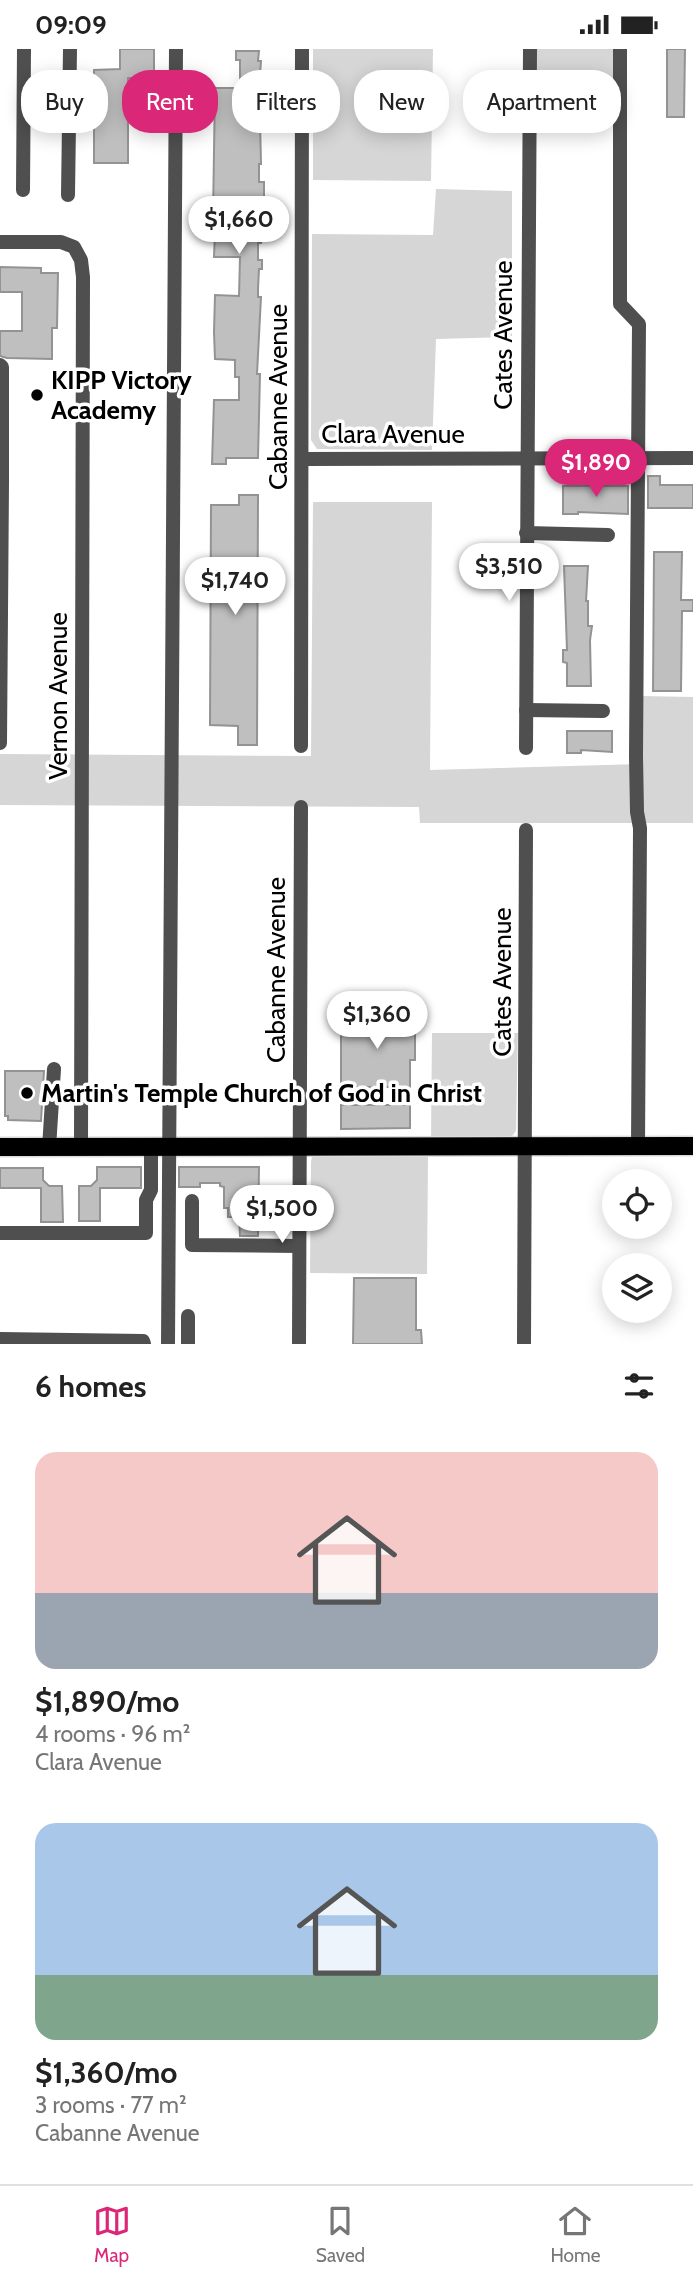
<!DOCTYPE html>
<html lang="en">
<head>
<meta charset="utf-8">
<style>
  body { margin:0; font-family:Cabin,sans-serif; background:#f6f6f6; color:#222; height:100vh; display:flex; flex-direction:column; font-size:26px; white-space:nowrap }
  * { box-sizing:border-box; margin:0 }
  p { font-size:23px; color:#767676 }
  .icon { flex:none; width:38px; height:38px; fill:none; stroke:currentColor; stroke-width:2; stroke-linecap:round; stroke-linejoin:round }
  .map { position:relative; height:1295px; overflow:hidden }
  .side { display:flex; flex-direction:column; background:#fff; flex:1 }
  .side>* { flex:none }
  .top-card { position:absolute; left:21px; top:21px; width:651px; height:63px; display:flex; gap:14px }
  .controls { position:absolute; left:602px; top:1120px; display:grid; gap:14px }
  .controls a { display:grid; place-items:center; width:70px; height:70px; border-radius:50%; background:#fff; box-shadow:0 4px 18px #0003; font-size:35px }
  .price { position:absolute; translate:-50% -60px; padding:0 16px; border-radius:24px; background:#fff; color:#222; font-size:23px; line-height:46px; filter:drop-shadow(0 2px 4px #0008) }
  .price::after { content:''; position:absolute; left:50%; top:42px; width:21px; height:16px; margin-left:-10px; background:inherit; clip-path:polygon(0 0,100% 0,50% 100%) }
  .price.current { background:#db2777; color:#fff }
  ul { padding:0; list-style:none }
  li { display:grid; align-content:center; gap:14px; height:371px; padding:0 35px }
  li span { display:grid; place-items:center; height:217px; border-radius:21px; color:#555 }
  li>.icon { margin-inline-start:auto }
  span .icon { width:126px; height:126px; fill:#fffc; stroke-width:1 }
  li b { font-size:30px }
  h2 { display:flex; justify-content:space-between; align-items:center; height:84px; padding:0 35px; font-size:30px }
  .tag { padding:0 24px; border-radius:28px; background:#fff; box-shadow:0 4px 18px #0003; font-size:24px; line-height:63px }
  .tag.current { background:#db2777; color:#fff }
  .status { display:flex; justify-content:space-between; align-items:center; height:49px; padding:0 35px; background:#fff; direction:ltr }
  .status svg { height:19px; fill:currentColor }
  .menu { display:flex; justify-content:space-around; align-items:center; height:98px; border-top:2px solid #e0e0e0; background:#fff; font-size:19px; color:#767676 }
  .menu a { display:grid; justify-items:center; gap:4px }
  .menu .current { color:#db2777 }
  .map>svg:first-child { display:block }
  .green { fill:#d6d6d6 }
  .building { fill:#bfbfbf; stroke:#939393; stroke-width:2 }
  .lines { fill:none; stroke-linecap:round; stroke-linejoin:round }
  .major-casing { stroke:#dbdbdb; stroke-width:21 }
  .minor { stroke:#4f4f4f; stroke-width:14 }
  .major { stroke:#000; stroke-width:18 }
  .poi-dot { fill:#000; stroke:#fff; stroke-width:2.5 }
  .labels { text-anchor:middle; stroke-width:7; stroke-linejoin:round; paint-order:stroke }
  .street-label { font-size:26px; fill:#000; stroke:#fff }
  .poi-label { font-size:26px; font-weight:bold; fill:#000; stroke:#fff; text-anchor:start }
</style>
</head>
<body>
<div class="status"><b>09:09</b><svg viewBox="0 0 49 12"><path d="M0 12V9h3v3zM5 12V6h3v6zM10 12V3h3v9zM15 12V0h3v12zM26 1h20v11H26zM47 4h2v5h-2z"/></svg></div>
<div class="map">
<svg width="693" height="1295" viewBox="0 0 693 1295">
  <rect width="100%" height="100%" fill="#fff"/>
  <!-- green -->
  <g class="green">
    <path d="M313 0H433L431 132 313 131Z"/>
    <path d="M536 0H616L617 75 535 76Z"/>
    <path d="M436 140 512 142V288L436 290 432 401 317 400 311 391 312 185 433 186Z"/>
    <path d="M313 453H432L430 721 641 715V647L693 648V774H420L419 758 0 756V705L311 707Z"/>
    <path d="M432 984H518L516 1082 512 1087 431 1090Z"/>
    <path d="M316 1107H428L427 1225 310 1224 311 1113 312 1108Z"/>
  </g>
  <!-- building -->
  <g class="building">
    <path d="M120 0H154V29H128V114H94V21L120 20Z"/>
    <path d="M667 0H685L684 68H667Z"/>
    <path d="M236 2H259L258 12H261L258 55 260 61H262L260 71 261 115H259V133H264V150L261 194H258V211H262V220H259L258 240V248H261L257 325H260L258 409H226V415H212L214 351H239V328H235V311L215 310 214 283 215 246 239 247 240 208H214L215 182 208 181V167H213L215 39H240V11H236Z"/>
    <path d="M0 218 41 219V224H58L57 279H52V310L7 309 0 307V282H22V243H0Z"/>
    <path d="M648 427H660V436H693V459H648Z"/>
    <path d="M590 434H603V437H628V465L578 463V465H563V437H590Z"/>
    <path d="M239 446H258L257 696H238V677L210 676 211 456H239Z"/>
    <path d="M654 503H682L681 551H693V562H682L681 642H653Z"/>
    <path d="M564 517H588L586 552H588V577H592L590 591 591 637H567V614L563 613V601H567Z"/>
    <path d="M567 682H612V703L581 701V704H567Z"/>
    <path d="M341 967H415V1011H410V1038H341Z"/>
    <path d="M5 1022H44L41 1072 8 1071V1067H5Z"/>
    <path d="M341 1056H410V1079L341 1080Z"/>
    <path d="M97 1118H141V1139H100V1172H79V1137H91L97 1131Z"/>
    <path d="M179 1118H259L258 1187H240L239 1168H228V1159H224V1138L220 1137V1134H200V1138H179Z"/>
    <path d="M0 1119H43V1131L49 1137H62L63 1173H41V1139H0Z"/>
    <path d="M354 1229H416V1281H421L422 1295H353Z"/>
  </g>
  <g class="lines">
    <defs>
      <path id="major" d="M0 1098 693 1097"/>
    </defs>
    <!-- major casing -->
    <use href="#major" class="major-casing"/>
    <!-- minor -->
    <g class="minor">
      <path d="M620 0V255L639 275 636 707 637 763 640 779 638 1097"/>
      <path d="M23 141 24 0"/>
      <path d="M68 146 70 0"/>
      <path d="M0 193H61L74 198 81 211 83 228 81 1099"/>
      <path d="M0 316 2 318V433"/>
      <path d="M302 410 693 409"/>
      <path d="M0 433H2L0 694"/>
      <path d="M526 484 608 486"/>
      <path d="M526 661 603 662"/>
      <path d="M301 697 302 0"/>
      <path d="M526 699 530 0"/>
      <path d="M49 1099 54 1020"/>
      <path d="M192 1152V1196L299 1197"/>
      <path d="M0 1184H146V1151L151 1141V1099"/>
      <path d="M0 1290 143 1292 144 1295"/>
      <path d="M168 1295 176 0"/>
      <path d="M188 1295V1267"/>
      <path d="M299 1295 301 758"/>
      <path d="M524 1295 526 781"/>
    </g>
    <!-- major -->
    <use href="#major" class="major"/>
  </g>
  <!-- markers -->
  <g class="poi-dot">
    <circle cx="37" cy="346" r="7"/>
    <circle cx="27" cy="1044" r="7"/>
  </g>
  <g class="labels">
    <!-- street labels -->
    <g class="street-label">
      <text transform="translate(503 286) rotate(-90)" y="9">Cates Avenue</text>
      <text transform="translate(278 348) rotate(-90)" y="9">Cabanne Avenue</text>
      <text x="393" y="394">Clara Avenue</text>
      <text transform="translate(58 647) rotate(-90)" y="9">Vernon Avenue</text>
      <text transform="translate(276 921) rotate(-90)" y="9">Cabanne Avenue</text>
      <text transform="translate(502 933) rotate(-90)" y="9">Cates Avenue</text>
    </g>
    <!-- poi labels -->
    <g class="poi-label">
      <text x="51" y="340">KIPP Victory<tspan x="51" dy="30">Academy</tspan></text>
      <text x="41" y="1053">Martin's Temple Church of God in Christ</text>
    </g>
  </g>
</svg>
<div class="controls">
<a><svg class="icon" aria-label="locate" viewBox="0 0 24 24"><circle cx="12" cy="12" r="6"/><path d="M12 2v4M12 18v4M2 12h4M18 12h4"/></svg></a>
<a><svg class="icon" aria-label="layers" viewBox="0 0 24 24"><path d="M12 4l9 5-9 5-9-5zM3 14l9 5 9-5"/></svg></a>
</div>
<b class="price" style="left:239px;top:207px">$1,660</b>
<b class="price current" style="left:596px;top:450px">$1,890</b>
<b class="price" style="left:509px;top:554px">$3,510</b>
<b class="price" style="left:235px;top:568px">$1,740</b>
<b class="price" style="left:377px;top:1002px">$1,360</b>
<b class="price" style="left:282px;top:1196px">$1,500</b>
<div class="top-card">
<a class="tag">Buy</a>
<a class="tag current">Rent</a>
<a class="tag">Filters</a>
<a class="tag">New</a>
<a class="tag">Apartment</a>
</div>
</div>
<section class="side">
<h2>6 homes<svg class="icon" aria-label="filters" viewBox="0 0 24 24"><path d="M4 7h16M4 17h16"/><circle cx="9" cy="7" r="2"/><circle cx="15" cy="17" r="2"/></svg></h2>
<ul>
<li><span style="background:linear-gradient(#f6c9c9 65%,#9aa5b1 0)"><svg class="icon" aria-label="home" viewBox="0 0 24 24"><path d="M3 11l9-7 9 7M6 9v11h12V9"/></svg></span><div><b>$1,890/mo</b><p>4 rooms · 96 m²</p><p>Clara Avenue</p></div></li>
<li><span style="background:linear-gradient(#a9c7e8 70%,#7fa58c 0)"><svg class="icon" aria-label="home" viewBox="0 0 24 24"><path d="M3 11l9-7 9 7M6 9v11h12V9"/></svg></span><div><b>$1,360/mo</b><p>3 rooms · 77 m²</p><p>Cabanne Avenue</p></div></li>
</ul>
</section>
<nav class="menu">
<a class="current"><svg class="icon" aria-label="map" viewBox="0 0 24 24"><path d="M3 6l6-2 6 2 6-2v14l-6 2-6-2-6 2zM9 4v14M15 6v14"/></svg>Map</a>
<a><svg class="icon" aria-label="saved" viewBox="0 0 24 24"><path d="M7 4h10v16l-5-4-5 4z"/></svg>Saved</a>
<a><svg class="icon" aria-label="home" viewBox="0 0 24 24"><path d="M3 11l9-7 9 7M6 9v11h12V9"/></svg>Home</a>
</nav>
</body>
</html>
